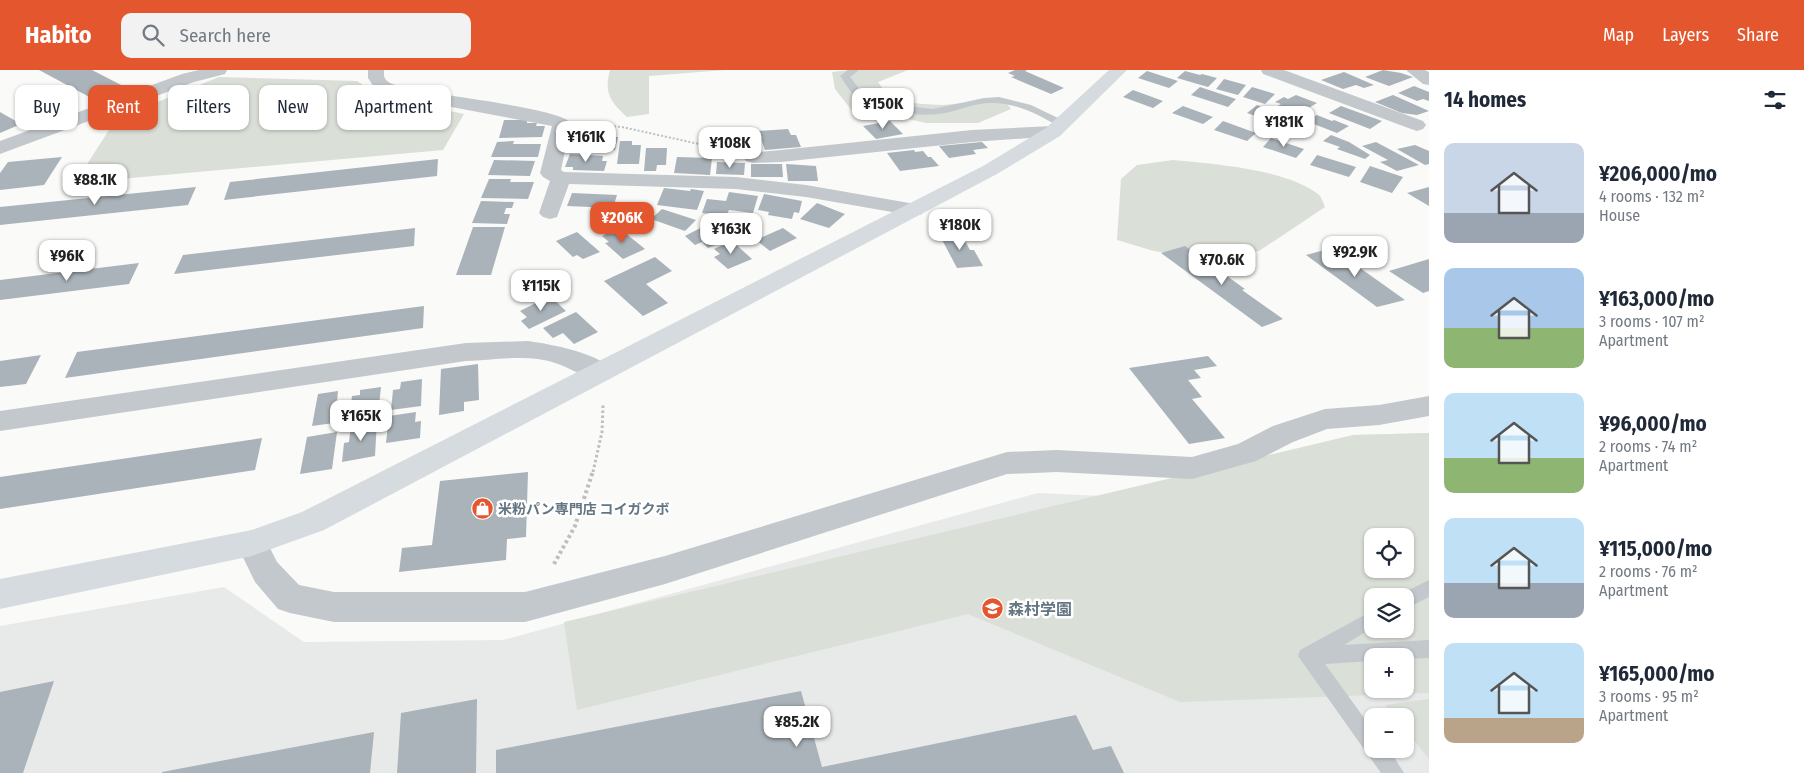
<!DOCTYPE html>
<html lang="en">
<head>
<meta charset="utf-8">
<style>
  body { margin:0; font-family:"Fira Sans Condensed","Noto Sans JP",sans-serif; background:#f2f2f3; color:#1f2937; height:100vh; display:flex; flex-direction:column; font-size:19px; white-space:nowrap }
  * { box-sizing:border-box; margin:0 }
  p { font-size:16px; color:#747a83 }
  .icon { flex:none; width:28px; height:28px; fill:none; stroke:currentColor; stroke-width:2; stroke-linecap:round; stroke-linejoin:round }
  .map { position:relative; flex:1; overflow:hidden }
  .sheet { display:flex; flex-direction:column; background:#fff; width:375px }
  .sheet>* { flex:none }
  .hud { position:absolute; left:15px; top:15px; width:475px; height:45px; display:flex; gap:10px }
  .buttons { position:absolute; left:1364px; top:458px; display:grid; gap:10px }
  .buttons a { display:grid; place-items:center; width:50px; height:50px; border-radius:10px; background:#fff; box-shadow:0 1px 4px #0004; font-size:25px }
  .price { position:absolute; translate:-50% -42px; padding:0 11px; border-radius:10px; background:#fff; color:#222; font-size:16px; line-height:32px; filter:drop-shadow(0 1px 2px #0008) }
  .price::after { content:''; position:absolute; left:50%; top:30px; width:15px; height:11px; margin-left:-8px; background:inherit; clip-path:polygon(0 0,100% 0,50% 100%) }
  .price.on { background:#e4572e; color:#fff }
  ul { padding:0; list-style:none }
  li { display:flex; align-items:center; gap:15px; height:125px; padding:0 15px }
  li span { display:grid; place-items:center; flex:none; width:140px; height:100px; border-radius:10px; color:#555 }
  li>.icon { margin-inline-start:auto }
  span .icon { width:60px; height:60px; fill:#fffc; stroke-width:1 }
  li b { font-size:21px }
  h2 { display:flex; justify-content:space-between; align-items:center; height:60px; padding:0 15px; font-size:21px }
  .tag { padding:0 18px; border-radius:10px; background:#fff; box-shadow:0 1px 4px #0004; font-size:18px; line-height:45px }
  .tag.on { background:#e4572e; color:#fff }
  header { display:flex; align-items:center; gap:30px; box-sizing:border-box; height:70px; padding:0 25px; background:#e4572e; color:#fff }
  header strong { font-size:24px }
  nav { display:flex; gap:28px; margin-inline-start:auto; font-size:18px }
  .search { width:350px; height:45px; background:#f2f2f3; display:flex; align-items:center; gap:12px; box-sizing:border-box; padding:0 18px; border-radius:10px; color:#747a83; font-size:19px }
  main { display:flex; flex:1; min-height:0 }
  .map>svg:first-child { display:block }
  .built { fill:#e8e9e9; fill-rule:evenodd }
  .green { fill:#dadfd7; fill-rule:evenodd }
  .building { fill:#aab3b9 }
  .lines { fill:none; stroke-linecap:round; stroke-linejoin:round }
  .path-far2 { stroke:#bbbfc2; stroke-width:2; stroke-dasharray:2 2; stroke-linecap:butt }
  .path-far1 { stroke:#bbbfc2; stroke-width:3; stroke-dasharray:2.5 2.5; stroke-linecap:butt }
  .path { stroke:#bbbfc2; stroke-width:4; stroke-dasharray:3 3; stroke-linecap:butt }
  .lane { fill:#c3c8cc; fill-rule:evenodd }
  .street { fill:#c3c8cc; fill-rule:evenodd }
  .secondary { fill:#d6dbdf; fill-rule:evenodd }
  .labels { text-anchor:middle; stroke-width:5; stroke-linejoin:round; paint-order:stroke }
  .poi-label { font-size:14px; font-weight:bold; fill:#657683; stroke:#fff; text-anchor:start }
  .near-poi-label { font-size:16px; font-weight:bold; fill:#657683; stroke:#fff; text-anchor:start }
</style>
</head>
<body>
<header>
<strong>Habito</strong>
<div class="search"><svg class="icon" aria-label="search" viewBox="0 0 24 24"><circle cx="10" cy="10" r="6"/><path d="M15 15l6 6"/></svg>Search here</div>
<nav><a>Map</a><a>Layers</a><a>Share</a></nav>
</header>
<main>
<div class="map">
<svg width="1429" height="703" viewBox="0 0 1429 703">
  <rect width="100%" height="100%" fill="#fafaf8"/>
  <!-- built -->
  <path class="built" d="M1429 363V703H0V556L224 517 304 572 503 570 1038 423 1231 432 1353 365ZM1372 466H1405V499H1372ZM1372 526H1405V559H1372ZM1372 586H1405V619H1372ZM1372 646H1405V679H1372Z"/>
  <!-- green -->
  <g class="green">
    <path d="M610 0H725L649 6V44L627 47C610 31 604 23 610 0Z"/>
    <path d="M850 0H908L878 12 887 25 881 29 922 34 943 35 1004 29 1011 39 978 53H926L886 44 853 42 835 19 832 2Z"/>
    <path d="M219 7 357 11 381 27 464 44 443 80 75 113 116 49Z"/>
    <path d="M1173 90C1213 94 1286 99 1318 124 1322 127 1323 133 1325 137L1259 181 1201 189 1154 181 1117 170 1121 109 1137 95Z"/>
    <path d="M1429 363V623L1180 632 968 544 577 640 564 552 1353 365ZM1372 466H1405V499H1372ZM1372 526H1405V559H1372ZM1372 586H1405V619H1372Z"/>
    <path d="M1429 629V689L1405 659V646H1394L1385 635Z"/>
  </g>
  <!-- building -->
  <g class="building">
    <path d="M39 0H92L127 18 95 30Z"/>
    <path d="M1015 0H1027L1025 1 1064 18 1051 24 1011 7 1015 6 1008 3Z"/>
    <path d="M1383 0 1401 3 1413 7 1389 16 1365 7Z"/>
    <path d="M1147 1 1178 11 1169 18 1138 8Z"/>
    <path d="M1185 1 1200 5 1202 4 1217 8 1208 17 1177 8Z"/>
    <path d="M1344 2 1374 15 1364 18 1356 15 1343 19 1321 10Z"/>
    <path d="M1224 9 1246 15 1238 25 1216 19Z"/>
    <path d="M1414 16 1429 22V31L1423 29 1417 31 1398 23Z"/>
    <path d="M1200 17 1236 29 1228 37 1191 25Z"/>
    <path d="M1252 17 1275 24 1265 34 1243 27Z"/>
    <path d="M1133 20 1163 31 1153 38 1123 27Z"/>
    <path d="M1296 25 1317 33 1297 45 1276 37 1281 34 1275 32 1284 27 1288 29Z"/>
    <path d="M1393 25 1429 41 1417 45 1402 43 1375 32Z"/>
    <path d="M1257 35 1291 48 1281 55 1247 43Z"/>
    <path d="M1183 36 1213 47 1203 54 1172 43Z"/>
    <path d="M1341 36 1382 51 1370 59 1329 43Z"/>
    <path d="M0 42 21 54 0 63Z"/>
    <path d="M1317 45 1332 51 1334 50 1349 56 1337 63 1306 51Z"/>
    <path d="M504 50H527V53H537L536 56H545L542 67 499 68Z"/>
    <path d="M890 51 903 64 876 69 863 56Z"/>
    <path d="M1223 51 1256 63 1247 71 1214 60Z"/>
    <path d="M788 59 791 65H796L801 77 765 80 758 61Z"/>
    <path d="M573 65H606V67H618L615 80H569Z"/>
    <path d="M1331 65 1349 72 1370 85 1365 89 1337 79 1340 77 1323 71Z"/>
    <path d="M1271 68 1304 79 1296 88 1263 77Z"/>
    <path d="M514 71 513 74H541L538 87H491L497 72Z"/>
    <path d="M620 71H632V75H641L639 94H617Z"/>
    <path d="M982 72 988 78 973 80 976 84 949 88 939 76Z"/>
    <path d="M1376 72 1419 95 1397 101 1380 92 1388 90 1362 76Z"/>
    <path d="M1415 75 1429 81V94L1425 95 1397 79Z"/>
    <path d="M646 78H667L666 95H657L656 101H644Z"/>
    <path d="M914 80 915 82 923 81 928 87H931L939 96 900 101 887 83Z"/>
    <path d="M570 84 603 86 602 91H607L604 101 573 100V97H565Z"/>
    <path d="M1317 85 1356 97 1349 107 1310 95Z"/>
    <path d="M62 87 44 115 0 120V103L8 92Z"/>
    <path d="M677 87 712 88 710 105 674 103Z"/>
    <path d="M438 89 437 106 224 130 230 112Z"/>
    <path d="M494 90 535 91 530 106 488 105Z"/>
    <path d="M717 92 745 93 744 105 716 104Z"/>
    <path d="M751 94H782L783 107H751Z"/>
    <path d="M786 94 816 96 818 111H788Z"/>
    <path d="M1370 96 1403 107 1392 123 1360 112Z"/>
    <path d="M489 109H511L510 112H534L528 129 481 128Z"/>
    <path d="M196 117 188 135 0 155V137Z"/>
    <path d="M1429 117V136L1407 123Z"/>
    <path d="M664 118 690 121 691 119 704 121 697 140 657 135Z"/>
    <path d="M729 122 758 126 753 143 729 140 726 146 702 143 707 129 726 131Z"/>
    <path d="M572 123 617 125 613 138 567 136Z"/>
    <path d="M764 124 802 131 799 143 794 142 792 149 768 145 769 142 758 140Z"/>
    <path d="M481 131 514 132 512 138H506L504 144H510L507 154 472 153Z"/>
    <path d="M817 133 845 144 829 158 800 149Z"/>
    <path d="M662 139 696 150 685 161 651 149Z"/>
    <path d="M708 154 721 164 725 163 732 168 708 178 702 172 695 175 685 166Z"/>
    <path d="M473 157H505L491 205H456Z"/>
    <path d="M415 158 414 176 174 204 183 185Z"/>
    <path d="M619 158 645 179 623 189 605 173 609 172 602 166Z"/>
    <path d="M783 158 797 168 770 181 756 170Z"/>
    <path d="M577 162 600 182 583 189 577 185 573 187 556 171Z"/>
    <path d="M960 162 970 180H974L983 196 957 198 939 164Z"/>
    <path d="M732 171 752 189 728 199 714 187 720 184 714 179Z"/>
    <path d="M1185 176 1245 219 1242 220 1283 249 1262 257 1161 183Z"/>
    <path d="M1332 178 1405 230 1377 237 1306 185Z"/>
    <path d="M655 187 672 201 646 214 668 233 643 246 604 211Z"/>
    <path d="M1429 189V221L1423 223 1389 201Z"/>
    <path d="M139 193 129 214 0 230V210Z"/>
    <path d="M543 200 560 213 527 231 519 224 527 219 523 216 531 212 527 208Z"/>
    <path d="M550 226 566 241 529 259 521 251 527 247 520 241Z"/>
    <path d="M424 236 423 258 65 308 77 282Z"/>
    <path d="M576 242 598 262 574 274 563 263 553 268 543 258Z"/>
    <path d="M41 285 26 314 0 317V291Z"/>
    <path d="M1208 286 1217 296 1194 300 1201 308 1188 310 1202 327 1192 329 1225 368 1189 374 1129 298Z"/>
    <path d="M478 294 479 330 464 332V341L439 345 441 299Z"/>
    <path d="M422 309 421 336 391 340 393 320 400 319 401 312Z"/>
    <path d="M381 317 378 345 349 349 352 326 360 325V320Z"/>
    <path d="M338 321 337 332 344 330 341 352 312 356 318 324Z"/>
    <path d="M416 342 415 352 421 351 420 368 386 373 389 346Z"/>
    <path d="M377 350 375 386 342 392 344 373 349 372 351 355Z"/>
    <path d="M337 362 332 399 300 404 307 367Z"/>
    <path d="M262 368 255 400 0 439V407Z"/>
    <path d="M528 402 526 467 507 469 506 490 399 502 402 478 432 475 440 411Z"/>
    <path d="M54 611 23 703H0V622Z"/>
    <path d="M801 621 822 697 1076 645 1093 680 1111 676 1124 703H496V680Z"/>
    <path d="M477 629 476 703H397L401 643Z"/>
    <path d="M374 662 370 703H162V702Z"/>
  </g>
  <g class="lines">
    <!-- path-far2 -->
    <path class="path-far2" d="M590 55 622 57 726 80"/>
    <!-- path-far1 -->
    <path class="path-far1" d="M593 402 602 362 603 335"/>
    <!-- path -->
    <path class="path" d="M554 494 575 456 593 401"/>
    <!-- lane -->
    <g class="lane">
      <path d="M848 0H859L850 7 864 25 885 34 933 39 984 28 999 27 1031 35 1058 48 1067 54 1062 57 1058 56C1038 44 1014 32 990 33 975 33 960 40 945 43 924 47 876 44 859 30 851 24 846 14 840 6Z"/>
      <path d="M1429 510V527L1405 539V526L1399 525Z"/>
      <path d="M1372 541V558L1344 575 1429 570V588L1405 589V586H1372V591L1325 594 1372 659V679H1389L1404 703H1381L1298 586 1300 580Z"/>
    </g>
    <!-- street -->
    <g class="street">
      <path d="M199 0H227L225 4 194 12 0 84V71L182 4Z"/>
      <path d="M368 0H384C384 4 383 7 387 11 391 15 402 16 408 18 434 25 561 38 571 53L561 100 564 102 736 107 806 115 915 134 922 136 925 140 922 144 915 146 806 127 736 119 569 114 557 147 550 149 543 147 539 143 550 111 543 107 540 103 552 56 414 30 376 20 368 8Z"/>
      <path d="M1261 0H1284L1423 51 1426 55 1423 59 1417 61 1411 59 1263 4Z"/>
      <path d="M1406 0H1425L1429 2V15L1423 14Z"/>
      <path d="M1053 56 1060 58 1062 62 1060 66 972 72 781 92 753 93 746 91 743 87 746 83 781 80 972 60Z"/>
      <path d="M528 271C549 274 602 283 613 302L609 309C590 314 573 298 555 293 528 284 494 290 466 291L0 361V341L466 273Z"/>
      <path d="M1429 326V346L1379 355 1327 359 1293 372 1256 391 1192 409 1057 402 1007 404 665 514 525 552H334L290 543 278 539 255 512 236 473 241 464 252 460 263 464 277 492 299 515 334 522H525L665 486 1007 382 1057 380 1192 387 1238 374 1273 356 1325 339 1379 335Z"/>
    </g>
    <!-- secondary -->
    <path class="secondary" d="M1109 0H1127L1060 66 997 104 324 460 252 486 0 539V509L252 460 302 442 983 96 1046 58Z"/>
  </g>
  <!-- icons -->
  <defs>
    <symbol id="shop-disc" viewBox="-11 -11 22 22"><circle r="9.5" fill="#e4572e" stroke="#fff"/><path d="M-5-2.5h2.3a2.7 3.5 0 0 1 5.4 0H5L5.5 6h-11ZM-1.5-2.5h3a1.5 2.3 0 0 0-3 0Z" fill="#fff"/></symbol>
    <symbol id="school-disc" viewBox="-11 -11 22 22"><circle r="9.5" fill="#e4572e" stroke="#fff"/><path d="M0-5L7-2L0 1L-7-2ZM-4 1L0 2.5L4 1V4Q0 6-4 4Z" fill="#fff"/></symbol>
  </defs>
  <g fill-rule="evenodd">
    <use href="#shop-disc" x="470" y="426" width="25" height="25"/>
    <use href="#school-disc" x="980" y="526" width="25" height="25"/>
  </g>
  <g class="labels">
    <!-- poi labels -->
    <g class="poi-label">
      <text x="498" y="444">米粉パン専門店 コイガクボ</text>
    </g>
    <!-- near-poi labels -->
    <g class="near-poi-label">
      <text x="1008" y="545">森村学園</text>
    </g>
  </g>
</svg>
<div class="buttons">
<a><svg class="icon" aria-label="locate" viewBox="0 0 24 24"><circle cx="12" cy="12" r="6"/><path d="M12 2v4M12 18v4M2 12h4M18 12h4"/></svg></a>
<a><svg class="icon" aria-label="layers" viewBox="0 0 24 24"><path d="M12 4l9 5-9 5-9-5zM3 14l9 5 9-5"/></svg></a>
<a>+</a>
<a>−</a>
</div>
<b class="price" style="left:883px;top:60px">¥150K</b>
<b class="price" style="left:1284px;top:78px">¥181K</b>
<b class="price" style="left:586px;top:93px">¥161K</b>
<b class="price" style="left:730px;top:99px">¥108K</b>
<b class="price" style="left:95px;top:136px">¥88.1K</b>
<b class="price on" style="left:622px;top:174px">¥206K</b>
<b class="price" style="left:960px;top:181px">¥180K</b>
<b class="price" style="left:731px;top:185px">¥163K</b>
<b class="price" style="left:1355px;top:208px">¥92.9K</b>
<b class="price" style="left:67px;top:212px">¥96K</b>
<b class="price" style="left:1222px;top:216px">¥70.6K</b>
<b class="price" style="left:541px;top:242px">¥115K</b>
<b class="price" style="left:361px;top:372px">¥165K</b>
<b class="price" style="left:797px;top:678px">¥85.2K</b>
<div class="hud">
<a class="tag">Buy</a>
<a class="tag on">Rent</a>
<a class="tag">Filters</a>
<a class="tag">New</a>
<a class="tag">Apartment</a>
</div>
</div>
<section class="sheet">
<h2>14 homes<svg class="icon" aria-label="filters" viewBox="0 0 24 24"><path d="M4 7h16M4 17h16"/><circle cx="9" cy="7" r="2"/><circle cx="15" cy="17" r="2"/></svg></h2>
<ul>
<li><span style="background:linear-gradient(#c9d6e8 70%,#9aa5b1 0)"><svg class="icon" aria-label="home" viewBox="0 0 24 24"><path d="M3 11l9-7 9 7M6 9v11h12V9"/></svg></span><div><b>¥206,000/mo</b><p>4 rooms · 132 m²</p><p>House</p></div></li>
<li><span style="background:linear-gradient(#a9c7e8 60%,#8fb573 0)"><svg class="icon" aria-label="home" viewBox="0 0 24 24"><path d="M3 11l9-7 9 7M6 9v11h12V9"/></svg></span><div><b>¥163,000/mo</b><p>3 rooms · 107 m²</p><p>Apartment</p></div></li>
<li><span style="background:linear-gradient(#bfe0f5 65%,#8fb573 0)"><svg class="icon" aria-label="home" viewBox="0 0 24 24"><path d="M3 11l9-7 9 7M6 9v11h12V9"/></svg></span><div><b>¥96,000/mo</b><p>2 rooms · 74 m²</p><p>Apartment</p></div></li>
<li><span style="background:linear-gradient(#bfe0f5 65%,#9aa5b1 0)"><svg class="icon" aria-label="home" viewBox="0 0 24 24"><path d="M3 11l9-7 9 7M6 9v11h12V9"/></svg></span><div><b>¥115,000/mo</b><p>2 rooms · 76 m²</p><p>Apartment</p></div></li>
<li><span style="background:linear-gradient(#bfe0f5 75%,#b9a48a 0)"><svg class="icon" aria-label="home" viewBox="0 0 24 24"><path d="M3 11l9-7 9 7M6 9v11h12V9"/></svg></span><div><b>¥165,000/mo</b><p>3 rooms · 95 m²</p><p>Apartment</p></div></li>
</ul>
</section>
</main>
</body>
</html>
